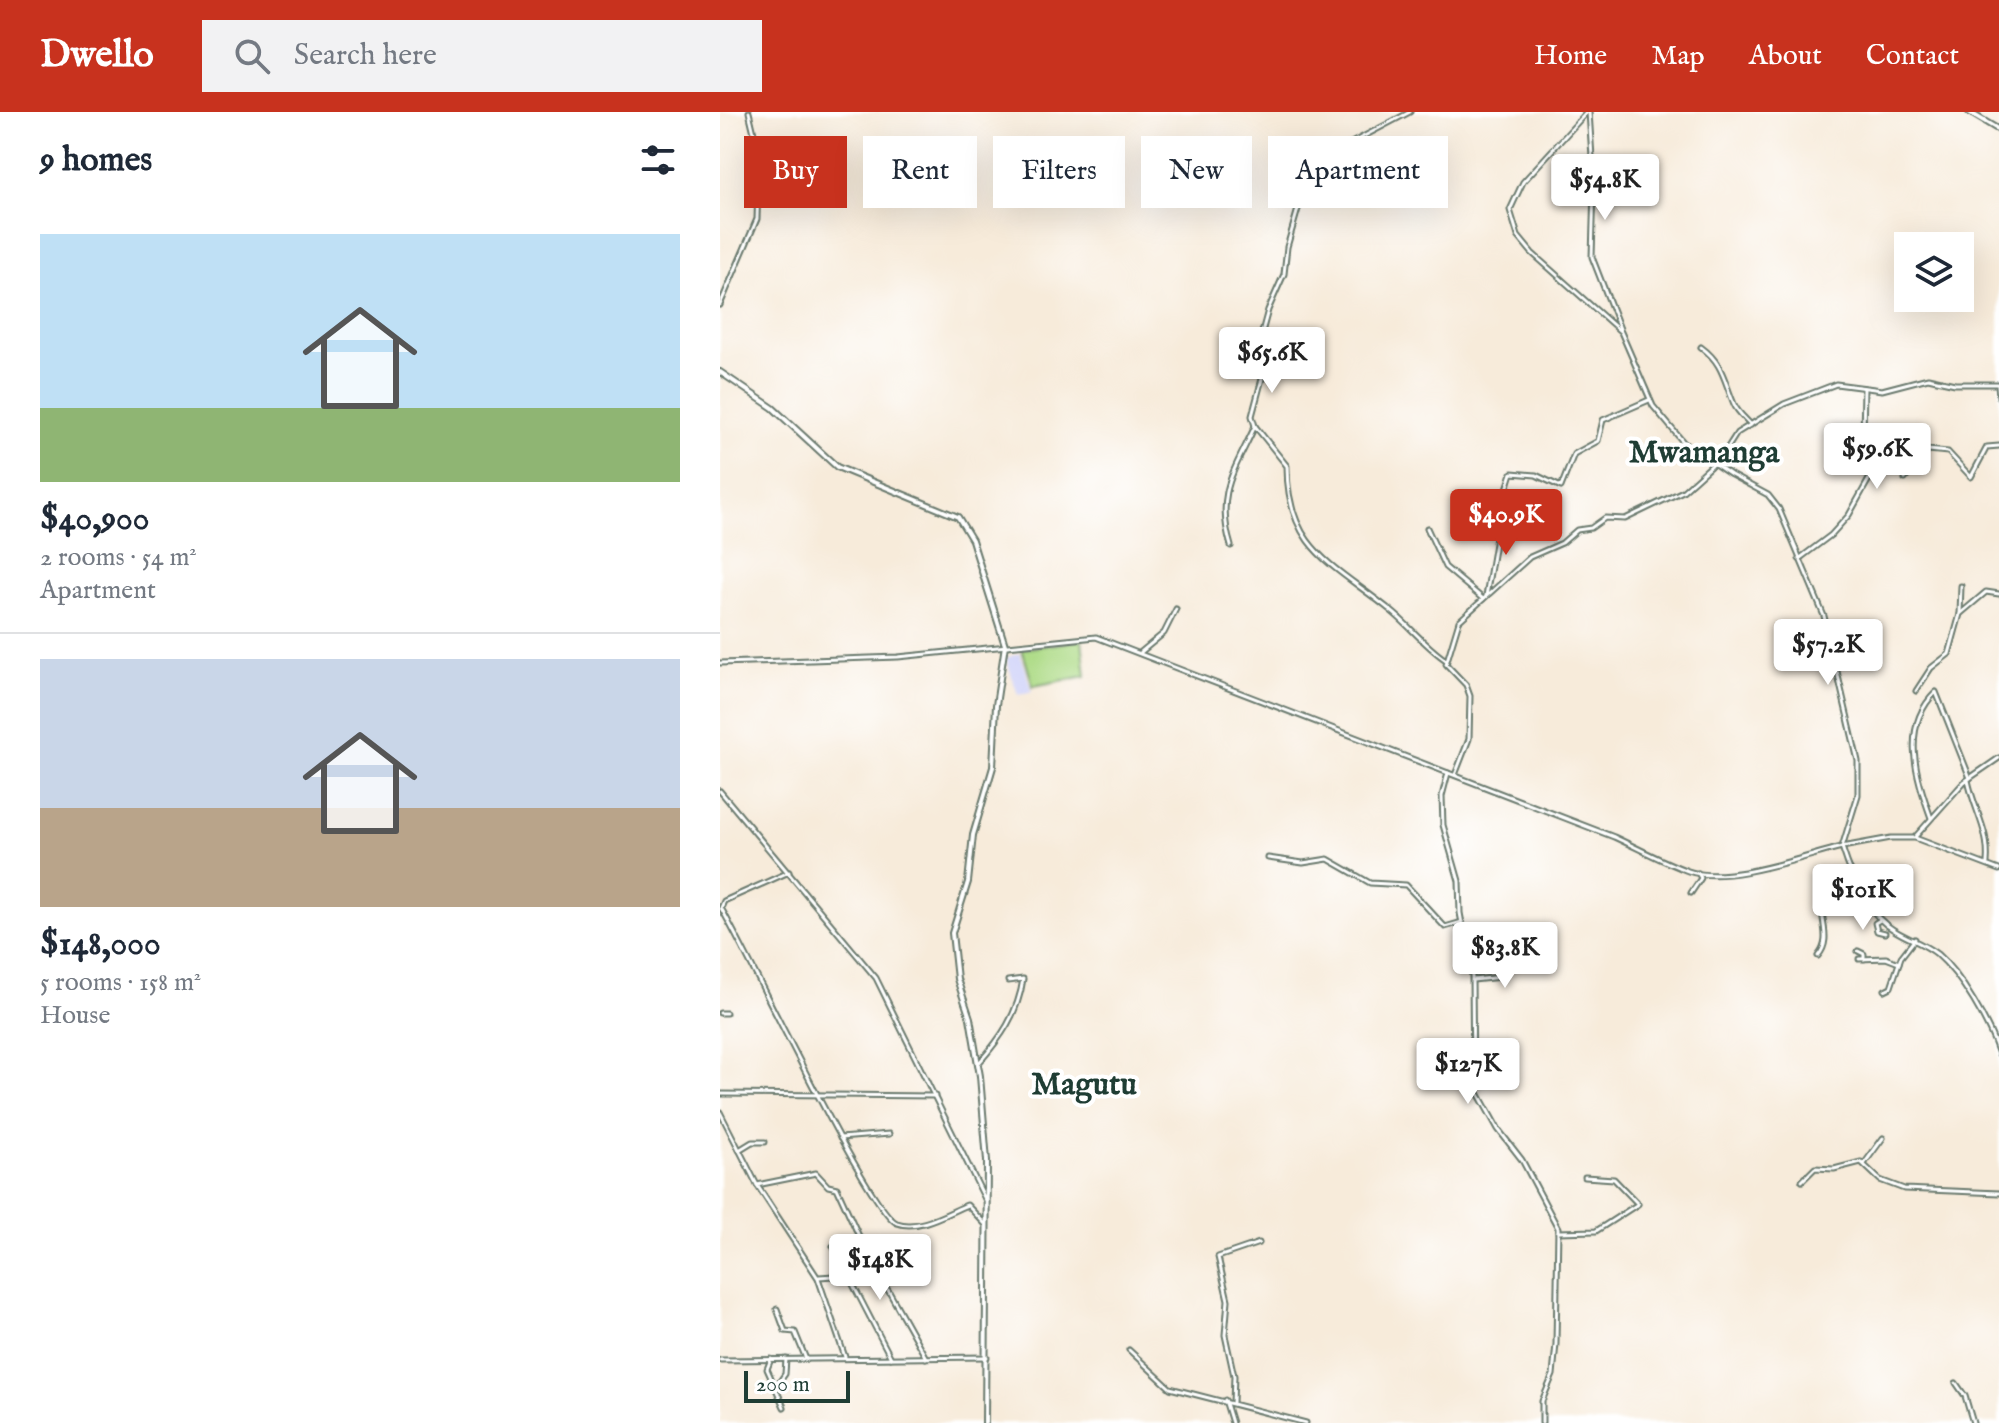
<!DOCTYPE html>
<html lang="en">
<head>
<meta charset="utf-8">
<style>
  body { margin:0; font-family:"IM FELL English",serif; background:#f2f2f3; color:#1f2937; height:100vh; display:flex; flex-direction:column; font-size:30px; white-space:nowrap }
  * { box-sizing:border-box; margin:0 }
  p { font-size:26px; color:#747a83 }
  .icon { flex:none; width:44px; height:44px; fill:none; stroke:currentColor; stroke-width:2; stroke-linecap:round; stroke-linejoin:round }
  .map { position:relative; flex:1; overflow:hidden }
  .drawer { display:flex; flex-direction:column; background:#fff; width:720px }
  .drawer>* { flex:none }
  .banner { position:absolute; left:24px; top:24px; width:760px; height:72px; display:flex; gap:16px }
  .buttons { position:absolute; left:1174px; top:120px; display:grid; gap:16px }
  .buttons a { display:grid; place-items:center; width:80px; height:80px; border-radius:0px; background:#fff; box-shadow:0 8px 32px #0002; font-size:40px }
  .scale { position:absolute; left:24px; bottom:20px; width:106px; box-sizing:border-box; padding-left:8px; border:4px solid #1f3d34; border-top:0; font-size:22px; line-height:28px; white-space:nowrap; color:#1f3d34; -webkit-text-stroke:6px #fff; paint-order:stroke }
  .price { position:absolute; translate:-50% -68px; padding:0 18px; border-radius:8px; background:#fff; color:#222; font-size:26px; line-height:52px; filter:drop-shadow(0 2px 4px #0008) }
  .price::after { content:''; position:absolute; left:50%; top:48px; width:24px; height:18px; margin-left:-12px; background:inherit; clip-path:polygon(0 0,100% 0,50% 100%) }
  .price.active { background:#c8321e; color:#fff }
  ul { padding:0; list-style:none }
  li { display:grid; align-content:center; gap:16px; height:424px; padding:0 40px }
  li+li { border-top:2px solid #e0e1e3 }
  li span { display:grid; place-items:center; height:248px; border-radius:0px; color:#555 }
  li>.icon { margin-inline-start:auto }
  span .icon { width:144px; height:144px; fill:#fffc; stroke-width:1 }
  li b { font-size:34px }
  h2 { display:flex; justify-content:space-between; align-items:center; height:96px; padding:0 40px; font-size:34px }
  .pill { padding:0 28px; border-radius:0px; background:#fff; box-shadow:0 8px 32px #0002; font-size:28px; line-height:72px }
  .pill.active { background:#c8321e; color:#fff }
  header { display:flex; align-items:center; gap:48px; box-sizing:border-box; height:112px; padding:0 40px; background:#c8321e; color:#fff }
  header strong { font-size:38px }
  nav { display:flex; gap:44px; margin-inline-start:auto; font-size:28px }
  .search { width:560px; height:72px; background:#f2f2f3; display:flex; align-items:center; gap:20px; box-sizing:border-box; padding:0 28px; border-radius:0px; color:#747a83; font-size:30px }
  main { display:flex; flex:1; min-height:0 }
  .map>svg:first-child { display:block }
  .built { fill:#d5d8f9 }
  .green { fill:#aedb87; stroke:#668c5e; stroke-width:2 }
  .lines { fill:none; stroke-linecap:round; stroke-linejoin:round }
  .minor-casing { stroke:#6b7a6e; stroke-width:7 }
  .tertiary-casing { stroke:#6b7a6e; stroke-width:8 }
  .minor { stroke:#fff; stroke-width:3 }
  .tertiary { stroke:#fff; stroke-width:4 }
  .labels { text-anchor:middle; stroke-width:8; stroke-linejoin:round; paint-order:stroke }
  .quarter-label { font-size:32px; font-weight:bold; fill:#1f3d34; stroke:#fff }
</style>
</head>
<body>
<header>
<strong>Dwello</strong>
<div class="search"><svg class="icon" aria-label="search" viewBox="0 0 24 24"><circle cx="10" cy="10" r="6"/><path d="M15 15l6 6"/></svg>Search here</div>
<nav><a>Home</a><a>Map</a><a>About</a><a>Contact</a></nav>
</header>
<main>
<section class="drawer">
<h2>9 homes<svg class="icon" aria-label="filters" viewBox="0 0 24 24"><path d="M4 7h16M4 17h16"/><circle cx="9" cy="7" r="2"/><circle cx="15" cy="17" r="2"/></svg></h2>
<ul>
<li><span style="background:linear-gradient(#bfe0f5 70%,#8fb573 0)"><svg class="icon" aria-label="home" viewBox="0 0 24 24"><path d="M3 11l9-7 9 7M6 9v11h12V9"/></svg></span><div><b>$40,900</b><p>2 rooms · 54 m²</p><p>Apartment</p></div></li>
<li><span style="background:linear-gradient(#c9d6e8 60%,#b9a48a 0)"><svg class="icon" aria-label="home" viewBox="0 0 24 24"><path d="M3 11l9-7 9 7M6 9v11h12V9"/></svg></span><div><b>$148,000</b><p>5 rooms · 158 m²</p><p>House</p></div></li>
</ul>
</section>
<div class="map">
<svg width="1279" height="1311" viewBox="0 0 1279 1311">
  <rect width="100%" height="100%" fill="#fff"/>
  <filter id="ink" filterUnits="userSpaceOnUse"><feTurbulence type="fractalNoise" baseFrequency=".0125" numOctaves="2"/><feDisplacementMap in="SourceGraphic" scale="16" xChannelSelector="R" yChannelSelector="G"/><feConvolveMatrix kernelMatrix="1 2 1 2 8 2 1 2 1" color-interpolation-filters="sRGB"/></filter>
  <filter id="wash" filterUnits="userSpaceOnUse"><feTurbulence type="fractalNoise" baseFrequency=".006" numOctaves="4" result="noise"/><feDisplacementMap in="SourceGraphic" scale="32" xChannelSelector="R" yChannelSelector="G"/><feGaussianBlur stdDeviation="1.8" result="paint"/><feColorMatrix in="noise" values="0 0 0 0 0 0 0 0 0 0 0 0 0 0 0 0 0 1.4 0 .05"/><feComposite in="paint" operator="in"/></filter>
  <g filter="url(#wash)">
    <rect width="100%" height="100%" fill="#f7ebda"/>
    <!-- built -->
    <path class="built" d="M300 541 312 579 298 583 286 546Z"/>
    <!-- green -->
    <path class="green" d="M362 528 366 564 313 574 302 537Z"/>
  </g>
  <g filter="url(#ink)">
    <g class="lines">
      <defs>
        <g id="minor">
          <path d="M690 0 612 41 578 97 567 135 564 162 548 198 538 235 543 263 532 304 535 314 567 354C567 437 613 452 670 498 690 514 705 534 726 548"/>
          <path d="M867 0 803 70 790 98 798 124 812 141 901 220 933 294 964 331 1011 363 1048 383 1059 397 1104 504 1138 649V683L1122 735 1171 726H1195L1279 758"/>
          <path d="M869 0 874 75 872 145 900 217"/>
          <path d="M0 193 37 107 39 42 29 0"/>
          <path d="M981 235C1003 251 1004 269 1014 292 1017 300 1026 307 1031 313"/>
          <path d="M1278 273 1279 285"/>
          <path d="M1189 360 1185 367 1208 338 1228 340 1251 365 1267 335 1279 334"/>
          <path d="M707 416 725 455 763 487"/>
          <path d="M511 434C495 381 514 360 535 314"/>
          <path d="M1079 447 1111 423 1129 403 1153 360 1143 325 1144 276"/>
          <path d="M766 484 781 396 792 361 816 363 841 375 854 342 878 329 883 308 929 288"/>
          <path d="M1240 502 1241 474"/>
          <path d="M421 540 444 521 456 497"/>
          <path d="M0 551 178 545 376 525 894 725C918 736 943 750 968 759 1008 773 1081 745 1122 735 1131 764 1146 802 1174 818 1188 827 1203 831 1217 842 1242 864 1268 910 1279 942"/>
          <path d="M1196 579 1211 556 1229 542 1240 502 1266 480 1279 482"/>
          <path d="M728 661 722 684 723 713 739 769 740 801 752 864 753 972 778 1017 802 1048 838 1116 836 1232 833 1263 822 1289V1311"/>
          <path d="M735 663 749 627 750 584 746 573 726 552 739 509 810 445 842 431 857 418 871 416 885 406 905 407 963 379 1003 343 1017 321 1064 292 1116 272 1162 278 1208 266 1235 272H1279"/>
          <path d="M1248 668C1254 699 1270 719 1267 751"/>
          <path d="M0 679 156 866 266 1089"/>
          <path d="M1211 706C1196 664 1180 615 1216 580L1250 666"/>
          <path d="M1195 725 1244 670 1279 646"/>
          <path d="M548 746 583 751 608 747 650 771 686 773 725 815 742 810"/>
          <path d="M69 760 4 789 1 796C28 841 149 1100 177 1111 199 1119 227 1101 247 1093L266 1113"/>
          <path d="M971 781 981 766 978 761"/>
          <path d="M1160 808 1155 811 1157 819 1165 821"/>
          <path d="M1138 839 1144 842V847"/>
          <path d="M1098 844C1111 829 1102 813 1102 795L1120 777 1130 757"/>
          <path d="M1139 847 1166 846 1179 851"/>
          <path d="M753 868 781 865 788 852 801 845"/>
          <path d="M1165 878 1171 875 1181 845 1195 827"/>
          <path d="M0 901H6"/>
          <path d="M258 952C281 926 298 902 303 867L288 869"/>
          <path d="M0 982 215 984"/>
          <path d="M0 1000 37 1073 98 1166 125 1245"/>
          <path d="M120 1026 169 1022"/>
          <path d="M19 1038 32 1030H45"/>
          <path d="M1144 1052 1163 1026"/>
          <path d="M1082 1069 1095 1056 1114 1057 1141 1050 1160 1068 1184 1077 1279 1081"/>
          <path d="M37 1073 96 1061 108 1074 117 1076 159 1168 168 1178 206 1246"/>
          <path d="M838 1120 876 1119 918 1092 894 1067 865 1065"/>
          <path d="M113 1134 171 1246"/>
          <path d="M99 1165 128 1163"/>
          <path d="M57 1197 65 1219 75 1220 86 1247"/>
          <path d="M409 1238 450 1276 586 1311"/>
          <path d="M51 1247 47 1257 64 1295"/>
          <path d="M0 1248 267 1245"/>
          <path d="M1236 1271 1245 1284 1253 1311"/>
          <path d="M55 1276 65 1262 66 1247"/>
          <path d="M505 1288 512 1311"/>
          <path d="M513 1291 514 1264 505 1223 508 1188 498 1145 539 1131"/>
        </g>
        <g id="tertiary">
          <path d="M1249 0 1279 18"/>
          <path d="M0 260 53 296 117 355 238 405 252 428 285 533 276 593 273 655 253 723 248 770 232 821 237 867 250 906 260 964 267 1049 265 1311"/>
        </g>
      </defs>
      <!-- minor casing -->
      <use href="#minor" class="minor-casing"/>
      <!-- tertiary casing -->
      <use href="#tertiary" class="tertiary-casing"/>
      <!-- minor -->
      <use href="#minor" class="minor"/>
      <!-- tertiary -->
      <use href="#tertiary" class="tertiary"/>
    </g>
  </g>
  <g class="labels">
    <!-- quarter labels -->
    <g class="quarter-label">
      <text x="984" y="350">Mwamanga</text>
      <text x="364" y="982">Magutu</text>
    </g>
  </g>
</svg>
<div class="buttons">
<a><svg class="icon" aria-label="layers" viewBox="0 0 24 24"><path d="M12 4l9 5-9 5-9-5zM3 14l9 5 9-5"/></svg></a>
</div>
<div class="scale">200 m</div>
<b class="price" style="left:885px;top:110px">$54.8K</b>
<b class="price" style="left:552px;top:283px">$65.6K</b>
<b class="price" style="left:1157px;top:379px">$59.6K</b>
<b class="price active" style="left:786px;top:445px">$40.9K</b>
<b class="price" style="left:1108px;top:575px">$57.2K</b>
<b class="price" style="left:1143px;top:820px">$101K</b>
<b class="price" style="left:785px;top:878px">$83.8K</b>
<b class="price" style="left:748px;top:994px">$127K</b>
<b class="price" style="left:160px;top:1190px">$148K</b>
<div class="banner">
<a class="pill active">Buy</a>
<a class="pill">Rent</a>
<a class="pill">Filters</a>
<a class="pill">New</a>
<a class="pill">Apartment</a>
</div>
</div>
</main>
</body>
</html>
